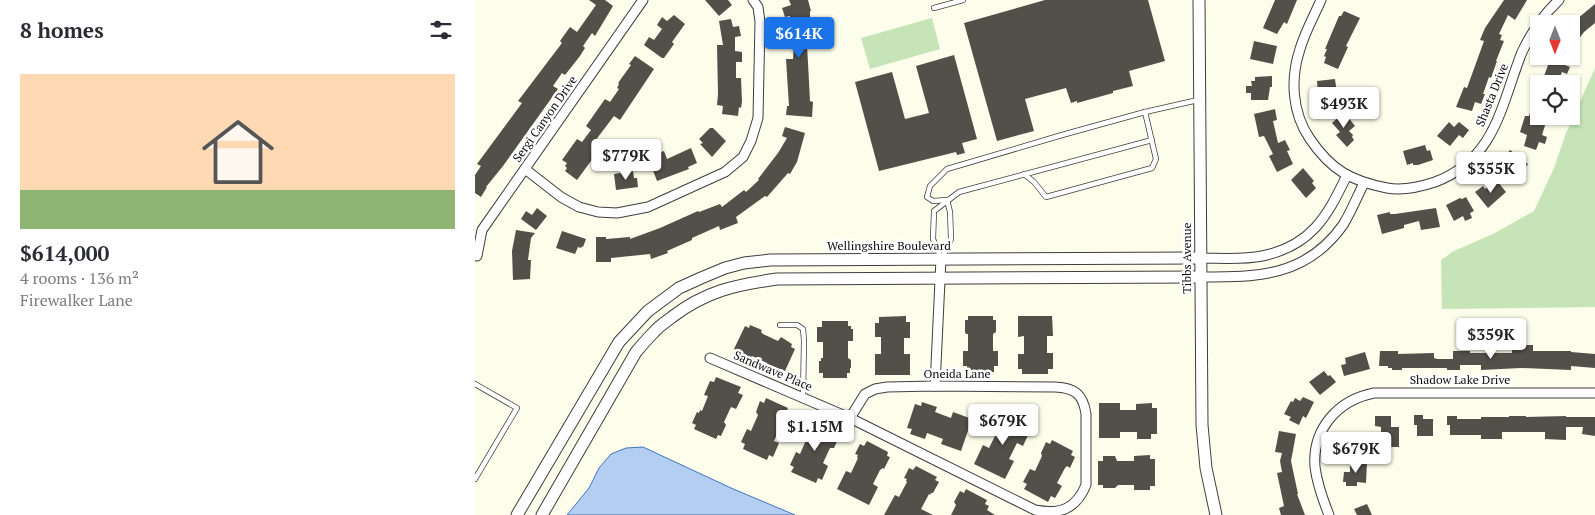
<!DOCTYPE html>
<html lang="en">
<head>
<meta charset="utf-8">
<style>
  body { margin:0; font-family:"PT Serif",serif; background:#f7f7f7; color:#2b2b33; height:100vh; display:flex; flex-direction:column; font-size:19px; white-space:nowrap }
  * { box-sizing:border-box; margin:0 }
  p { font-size:16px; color:#7c7c81 }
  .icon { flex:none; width:28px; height:28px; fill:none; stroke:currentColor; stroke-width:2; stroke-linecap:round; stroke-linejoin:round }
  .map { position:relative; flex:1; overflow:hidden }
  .drawer { display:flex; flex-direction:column; background:#fff; width:475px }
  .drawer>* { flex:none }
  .needle { width:32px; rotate:180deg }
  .tools { position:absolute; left:1055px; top:15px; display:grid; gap:10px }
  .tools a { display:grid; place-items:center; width:50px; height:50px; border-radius:0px; background:#fff; box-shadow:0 1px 4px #0004; font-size:25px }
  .price { position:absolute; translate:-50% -42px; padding:0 11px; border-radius:5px; background:#fff; color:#222; font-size:16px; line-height:32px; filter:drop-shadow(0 1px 2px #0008) }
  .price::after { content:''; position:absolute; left:50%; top:30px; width:15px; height:11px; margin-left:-8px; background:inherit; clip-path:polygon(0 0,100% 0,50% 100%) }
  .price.current { background:#1a73e8; color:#fff }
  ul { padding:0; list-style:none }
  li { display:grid; align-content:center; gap:10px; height:265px; padding:0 20px }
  li span { display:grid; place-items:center; height:155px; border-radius:0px; color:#555 }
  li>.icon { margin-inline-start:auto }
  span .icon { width:90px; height:90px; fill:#fffc; stroke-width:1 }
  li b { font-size:21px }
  h2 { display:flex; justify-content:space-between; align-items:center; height:60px; padding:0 20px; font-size:21px }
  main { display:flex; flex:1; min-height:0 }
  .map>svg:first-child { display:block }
  .green { fill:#c6e4b8 }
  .water { fill:#b4cef1; stroke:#4175c1 }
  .building { fill:#534f49 }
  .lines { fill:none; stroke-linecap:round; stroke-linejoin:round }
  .service-casing { stroke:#3e3e3e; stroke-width:6 }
  .minor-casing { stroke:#3e3e3e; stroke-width:11 }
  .tertiary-casing { stroke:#3e3e3e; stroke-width:13 }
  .service { stroke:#fff; stroke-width:4.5 }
  .minor { stroke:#fff; stroke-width:9 }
  .tertiary { stroke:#fff; stroke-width:11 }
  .labels { text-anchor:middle; stroke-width:5; stroke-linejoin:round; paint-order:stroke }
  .street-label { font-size:12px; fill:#0b0b0b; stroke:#fff }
</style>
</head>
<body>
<main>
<section class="drawer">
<h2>8 homes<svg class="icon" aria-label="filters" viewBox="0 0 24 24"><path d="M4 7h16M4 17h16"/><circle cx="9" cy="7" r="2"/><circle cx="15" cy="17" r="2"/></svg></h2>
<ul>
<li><span style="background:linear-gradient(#ffd9b3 75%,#8fb573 0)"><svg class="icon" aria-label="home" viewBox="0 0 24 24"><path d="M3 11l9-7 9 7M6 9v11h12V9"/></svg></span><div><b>$614,000</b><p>4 rooms · 136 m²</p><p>Firewalker Lane</p></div></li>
</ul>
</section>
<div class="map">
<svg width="1120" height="515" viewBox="0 0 1120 515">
  <rect width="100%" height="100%" fill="#fdfdeb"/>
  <!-- green -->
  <g class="green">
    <path d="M457 18 465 49 395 69 386 38Z"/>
    <path d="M1120 68V307L967 309 966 260 979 251 1018 234 1059 211 1079 168 1091 133Z"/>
  </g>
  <!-- water -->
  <path class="water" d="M168 447 256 488 320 515H92L114 488 124 468 136 454 151 448Z"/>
  <!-- building -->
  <g class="building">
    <path d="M114 0H130L138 6 120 36 117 33 108 46 110 48 105 56 90 75 87 73 78 86 83 89 28 166 11 187H12L6 197 0 193V175L6 166 2 164 47 103 43 101 87 43 85 41 95 27 102 32 121 5Z"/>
    <path d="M230 0H253L257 5 244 16Z"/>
    <path d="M314 0H333L336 11H335V44H332L335 101 338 102 337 117 311 115 312 106H314L311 59H318L319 44H312V34H315V16L310 17 307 8 316 5Z"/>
    <path d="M570 0H673L690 61 654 71 658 86 638 91V93L602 103V101L596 103 591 88 550 99 559 131 522 141 489 23Z"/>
    <path d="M800 0H822L812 24 809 22 802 34 788 28Z"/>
    <path d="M1029 0H1052L1040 20 1033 15 1024 34 1027 35 1025 40 1029 41 1021 61H1022L1016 78 1014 77 1008 94H1010L1006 104 1000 102 997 111 981 107 989 87 992 88 1009 41 1005 40 1010 28Z"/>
    <path d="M1120 4V23L1109 32 1096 49V24Z"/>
    <path d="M869 11 885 18 871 46 873 47 863 69 849 63 851 57 849 56 852 49H850L858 30 864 16H866Z"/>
    <path d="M199 15 210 24 197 42 199 44 189 58H187L169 45 174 37 179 40 187 29 182 25 187 17 192 21Z"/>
    <path d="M256 19 258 27 264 26 266 36 260 37V51L267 52V62H261V78H266L267 102 266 108 264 107 263 116 247 114 248 106 242 105 243 94 242 45H248L244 21Z"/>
    <path d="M779 41 802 46 798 64 775 59Z"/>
    <path d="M479 55 502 139 487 143 490 153 482 155 481 152 404 171 380 82 417 72 430 119 454 113 441 66Z"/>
    <path d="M160 56 179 69 145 120 139 116 120 141 127 146 102 180 90 171 92 168 90 166 92 163 87 160 102 139 107 142 116 130 111 126 130 99 135 102 144 89 142 88 144 84 143 83 156 65 154 64Z"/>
    <path d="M1073 56H1082L1089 59 1088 61 1091 63 1090 65 1095 67 1092 74 1087 72 1082 84 1068 79 1073 65 1070 64Z"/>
    <path d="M797 76V87H795L793 100H776V93H771V86H777L776 81H780V77Z"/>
    <path d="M860 79 863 101 853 102 852 94H843L842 81Z"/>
    <path d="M1062 93H1064V116H1073L1067 135 1072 137 1070 144 1064 142 1061 150 1049 146 1052 135 1045 132 1050 116H1054Z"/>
    <path d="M800 109 802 120 798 121 803 143 810 140 815 150 812 151 818 164 802 172 794 156 798 154 789 136 784 137 779 114Z"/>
    <path d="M869 112 880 126 874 131 878 135 877 137 879 140 872 147 861 135 865 132 857 123Z"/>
    <path d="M974 122 979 127 984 122 994 130 988 138 984 135 975 146 962 136Z"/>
    <path d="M310 127 330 133 322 162 315 174 313 173 292 197 290 196 261 217 263 223 245 230 244 226 217 238V240L192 251 193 253 176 259 175 254 136 258V262H121V237H131V239L155 237V239L185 228 223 211 224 212 245 204 247 207 269 190 271 192 284 180 283 179 303 153 312 138 307 136Z"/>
    <path d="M235 128H238L251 141 237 157 225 144 228 143 224 139Z"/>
    <path d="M950 145 952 151 955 150 958 160 943 165H938V163L932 165 928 151Z"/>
    <path d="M216 148 222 163 213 167 214 169 182 181 173 157 189 151 192 159Z"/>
    <path d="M1035 150 1053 164 1041 181 1029 172 1036 163 1029 158Z"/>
    <path d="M828 168 839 181 837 183 841 188 831 198 816 180Z"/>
    <path d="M158 171 159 178H162L163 187 141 190 139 174Z"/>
    <path d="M1020 181 1021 183 1023 182 1031 192 1013 208 1000 192 1008 186 1010 189Z"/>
    <path d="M991 197 999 211 995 213 997 218 990 221 988 216 979 221 971 205 985 198 987 199Z"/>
    <path d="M62 208 72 216 61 230 46 219 51 211 57 215Z"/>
    <path d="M961 208 965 227 946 230 944 221 929 225V228L907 234 902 215 915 212V214H920Z"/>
    <path d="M41 230 60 233 56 238 53 260H56L55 279 38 280 37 251Z"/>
    <path d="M87 231 111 239 108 247 107 246 106 248 103 247 100 254 81 248Z"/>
    <path d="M431 316V322H435V338H429V354H435V375H400V354H406V337H400V323H404V317Z"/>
    <path d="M493 316H518V320H521V332L518 334V351H523V366H519V372H492V366H488V351H493V334H491L490 332V320H493Z"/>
    <path d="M543 316H577L578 336H572V353H578V369H573V374H547V369H543V354H549V336L543 337Z"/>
    <path d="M347 321H373V326H376V329H378V341H373V358L376 360V368H375V373H372V378H348V373H344V361H346V358H348V342H342V327H347Z"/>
    <path d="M275 325 287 330 286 332 288 334 303 341 306 337 317 344 316 347 320 349 310 371 306 369 305 372 293 367 292 363 277 356 274 359 263 354 264 351 259 349 270 326 274 328Z"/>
    <path d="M1037 345H1058V351H1096V352L1120 354V368L1096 366V370L1046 368 1006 370V365H985V370H972V368H927V370H917V368H913V366H904L905 351H923V354L959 353V358L962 359H978V351H995V353H1037Z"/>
    <path d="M890 352 895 369 869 376 866 365 871 364 870 358Z"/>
    <path d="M849 371 853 376 855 375 861 382 845 395 834 382Z"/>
    <path d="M241 377 266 387 263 393 268 395 261 409 256 407 249 422 251 425 246 436 243 435 241 439 219 429 221 425 217 423 222 412 224 413 225 410 227 411 233 396 229 395 235 381 239 382Z"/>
    <path d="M828 397 839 402 831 418 828 416 824 425 814 420 816 417 809 414 816 401 818 402 820 398 825 401Z"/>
    <path d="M291 398 313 408 311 412 315 414 310 425H306L299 441 304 443 298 457 294 455 292 460 268 449 270 444 266 442 272 429 276 431 283 415 281 412 285 401 289 403Z"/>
    <path d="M447 402 462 407 460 412 476 418 478 412 497 419 486 451 466 444 468 439 452 433 450 439 435 434 437 429 432 428 440 404 446 406Z"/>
    <path d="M624 403H645V410H661V404L677 403V408H682V434H676V439H662V432H645V438H624Z"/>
    <path d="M530 413 553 425 551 431 554 433 548 446 542 443 534 459 539 461 530 479 499 464 508 445 514 448 522 432 517 430 523 417 527 418Z"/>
    <path d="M939 415H948V419H958V436H942V425H939Z"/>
    <path d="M900 416H916V427H924V447H906V427L900 426Z"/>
    <path d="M972 416H982V419H1006V417H1034V416H1051V417L1091 416V417H1120V436L1107 434 1108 427H1091V440L1070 439V432H1027V439H1006V435H975V425H972Z"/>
    <path d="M340 421 362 431 360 435 364 437 359 448H355L348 463 353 466 347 480 343 478 341 483 316 472 319 467 315 465 321 452 325 454 332 438 330 434 334 424 338 426Z"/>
    <path d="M804 431 821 434 816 461 823 494H822L830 515H806L804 508 809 506 802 473 807 472 805 461 807 453 800 452Z"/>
    <path d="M577 440 598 451 596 455 600 457 595 468 592 466 590 468 582 483 587 486 580 498 576 496 573 502 549 489 552 484 548 482 555 469 560 471 567 456 566 453 571 442 575 444Z"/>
    <path d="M392 441 413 452 412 456 415 457 409 469 408 468 405 470 398 484 403 487 394 505 362 489 371 471 376 473 383 458 382 457 383 455 380 454 385 444 389 446Z"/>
    <path d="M675 455V459H680V486H675V490H659V485H643L640 488H628V485H623V461H628V456H640L642 461H659V456Z"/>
    <path d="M875 462H892L891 483 882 482V486H871V482H868L869 472H875Z"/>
    <path d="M441 466 462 477 460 480 464 482 458 493H456L455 495 454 494 446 509 458 515H409L420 495 424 497 432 482 431 481 432 479 429 478 434 468 438 470Z"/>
    <path d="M491 489 512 500 510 504 514 506 512 510 520 515H476L481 505 479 502 485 491 489 493Z"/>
    <path d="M892 504 897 515H882L879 509Z"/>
  </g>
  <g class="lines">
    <defs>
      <g id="service">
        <path d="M459 8 488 0"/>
        <path d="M549 174 559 182 571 197 677 168 681 159 670 112"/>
        <path d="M472 200 458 201 452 197 455 186 472 169 587 135 670 112 723 100"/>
        <path d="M466 258 458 239 459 211 484 192 677 140"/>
        <path d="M467 258 476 239 475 212 472 200"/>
        <path d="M305 325H322L328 329 329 340 328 398"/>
        <path d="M0 384 42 408 0 479"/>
      </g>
      <g id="minor">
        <path d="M846 0C839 16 830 32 825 49 815 79 817 113 835 139 856 170 876 181 912 188 929 191 945 187 960 182 1021 159 1026 105 1047 52 1056 33 1069 14 1084 0"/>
        <path d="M50 169 86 197 104 207 123 212 142 213 173 207 250 172 268 157 276 141 283 118 285 22 283 7 278 0"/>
        <path d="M2 256 7 230 168 0"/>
        <path d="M725 258C745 258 768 260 787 256 836 246 852 217 872 175"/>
        <path d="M726 277C783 277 831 277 868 225 876 212 882 197 889 183"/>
        <path d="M235 358 375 418 560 510C585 515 601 509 611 485V414C608 394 600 388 580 387L460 386 412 387 400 389 390 394 375 418"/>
        <path d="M460 386 466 259"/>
        <path d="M854 515C848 500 842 483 840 467 837 429 863 400 899 393H1120"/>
      </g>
      <g id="tertiary">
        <path d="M724 0 727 425 731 468 741 515"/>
        <path d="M42 515 144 342 173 311 204 288 226 278 250 268 269 263 295 260 725 258"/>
        <path d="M67 515 161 352C167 345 173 338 179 332 184 326 191 322 197 317 231 291 260 285 302 279L726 277"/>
      </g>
    </defs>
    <!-- service casing -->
    <use href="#service" class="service-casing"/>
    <!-- minor casing -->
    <use href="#minor" class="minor-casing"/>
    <!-- tertiary casing -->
    <use href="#tertiary" class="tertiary-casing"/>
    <!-- service -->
    <use href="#service" class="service"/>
    <!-- minor -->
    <use href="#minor" class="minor"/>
    <!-- tertiary -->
    <use href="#tertiary" class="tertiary"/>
  </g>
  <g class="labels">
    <!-- street labels -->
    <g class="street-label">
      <text transform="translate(1017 95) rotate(-68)" y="4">Shasta Drive</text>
      <text transform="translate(70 119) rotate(-55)" y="4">Sergi Canyon Drive</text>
      <text x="414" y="250">Wellingshire Boulevard</text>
      <text transform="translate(712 258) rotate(-90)" y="4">Tibbs Avenue</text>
      <text transform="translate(298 371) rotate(23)" y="4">Sandwave Place</text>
      <text x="482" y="378">Oneida Lane</text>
      <text x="985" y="384">Shadow Lake Drive</text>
    </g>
  </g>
</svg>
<div class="tools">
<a><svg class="needle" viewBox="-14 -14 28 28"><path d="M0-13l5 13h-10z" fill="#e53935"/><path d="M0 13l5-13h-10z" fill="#7c7c81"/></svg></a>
<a><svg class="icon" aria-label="locate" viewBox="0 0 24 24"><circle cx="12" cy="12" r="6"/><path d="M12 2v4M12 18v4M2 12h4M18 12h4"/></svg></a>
</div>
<b class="price current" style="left:324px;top:59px">$614K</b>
<b class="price" style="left:869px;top:129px">$493K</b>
<b class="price" style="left:151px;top:181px">$779K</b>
<b class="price" style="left:1016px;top:194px">$355K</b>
<b class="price" style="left:1016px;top:360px">$359K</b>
<b class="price" style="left:528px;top:446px">$679K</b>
<b class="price" style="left:340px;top:452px">$1.15M</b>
<b class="price" style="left:881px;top:474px">$679K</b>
</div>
</main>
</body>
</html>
